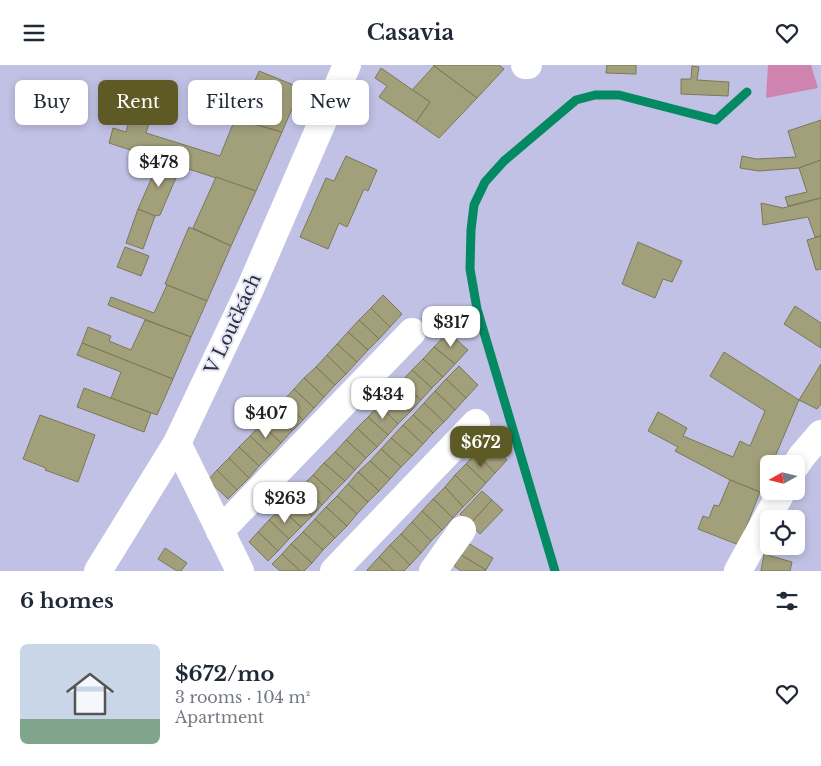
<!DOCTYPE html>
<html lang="en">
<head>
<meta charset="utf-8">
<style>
  body { margin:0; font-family:"Libre Baskerville",serif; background:#f2f2f3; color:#1f2937; height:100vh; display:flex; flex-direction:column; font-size:19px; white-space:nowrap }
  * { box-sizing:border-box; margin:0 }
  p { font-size:16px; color:#747a83 }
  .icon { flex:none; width:28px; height:28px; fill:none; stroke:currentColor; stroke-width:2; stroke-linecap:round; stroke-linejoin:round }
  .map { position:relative; height:506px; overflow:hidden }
  .details { display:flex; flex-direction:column; background:#fff; flex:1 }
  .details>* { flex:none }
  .guide { position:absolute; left:15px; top:15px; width:500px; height:45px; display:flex; gap:10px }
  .needle { width:32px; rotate:262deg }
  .buttons { position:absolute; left:760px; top:390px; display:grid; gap:10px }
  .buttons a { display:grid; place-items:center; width:45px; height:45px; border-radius:8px; background:#fff; box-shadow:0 2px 8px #0003; font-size:25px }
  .price { position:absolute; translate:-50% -42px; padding:0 11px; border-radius:10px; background:#fff; color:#222; font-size:16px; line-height:32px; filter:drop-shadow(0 1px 2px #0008) }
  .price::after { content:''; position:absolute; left:50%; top:30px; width:15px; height:11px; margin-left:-8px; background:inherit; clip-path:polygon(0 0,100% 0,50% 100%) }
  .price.on { background:#5e5a26; color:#fff }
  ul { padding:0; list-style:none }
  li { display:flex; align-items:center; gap:15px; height:125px; padding:0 20px }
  li span { display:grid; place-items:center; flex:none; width:140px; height:100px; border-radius:8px; color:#555 }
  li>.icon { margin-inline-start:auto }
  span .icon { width:60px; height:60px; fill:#fffc; stroke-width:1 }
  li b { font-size:21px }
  h2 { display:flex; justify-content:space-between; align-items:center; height:60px; padding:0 20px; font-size:21px }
  .pill { padding:0 18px; border-radius:8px; background:#fff; box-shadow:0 2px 8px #0003; font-size:18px; line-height:45px }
  .pill.on { background:#5e5a26; color:#fff }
  header { display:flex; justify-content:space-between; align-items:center; height:65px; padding:0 20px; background:#fff; font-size:22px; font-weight:700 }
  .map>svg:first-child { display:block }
  .green { fill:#cf83af }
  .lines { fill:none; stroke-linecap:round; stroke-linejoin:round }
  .stream { stroke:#048a62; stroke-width:9 }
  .building { fill:#a29f7b; stroke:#7b7856 }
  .minor { stroke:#fff; stroke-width:28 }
  .labels { text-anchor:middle; stroke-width:4; stroke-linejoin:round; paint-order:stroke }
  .street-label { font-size:18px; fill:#2e2e3c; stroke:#e3e4f6 }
</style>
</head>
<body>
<header><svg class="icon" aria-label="menu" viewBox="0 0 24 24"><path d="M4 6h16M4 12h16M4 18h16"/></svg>Casavia<svg class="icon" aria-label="heart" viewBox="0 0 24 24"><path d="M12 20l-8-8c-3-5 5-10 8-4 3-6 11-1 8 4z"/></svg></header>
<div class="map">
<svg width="821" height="506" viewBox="0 0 821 506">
  <rect width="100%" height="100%" fill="#c1c1e5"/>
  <!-- green -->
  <path class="green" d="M768 0H811L818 23 766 33Z"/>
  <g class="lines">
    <!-- stream -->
    <path class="stream" d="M555 506 477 244 470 204 471 165 474 140 485 117 504 96 576 35 595 30H619L716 55 747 27"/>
  </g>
  <!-- building -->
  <g class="building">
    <path d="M433 0H499L504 4 477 33Z"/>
    <path d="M607 0H636V9L606 8Z"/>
    <path d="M434 1 477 33 439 73 416 57 430 37 412 25Z"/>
    <path d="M692 1 699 2 697 15 729 17 728 31 681 29V14H691Z"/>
    <path d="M381 3 430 37 416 57 379 32 387 21 375 13Z"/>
    <path d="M259 6 301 23 282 67 191 42 195 25 245 40Z"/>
    <path d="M137 26 157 32 146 68 220 91 235 54 282 67 256 126 109 78 113 63 126 67Z"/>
    <path d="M821 55V95L799 103 759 106 740 103 742 91 756 94 796 92 788 66Z"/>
    <path d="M346 91 377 105 368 126 364 124 347 162 339 158 328 184 300 172 326 113 334 116Z"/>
    <path d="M160 94 181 101 160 150 155 151 138 144Z"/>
    <path d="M821 95V133L788 141 785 132 807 127 799 103Z"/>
    <path d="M216 112 256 126 231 181 193 163Z"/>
    <path d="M821 133V171L815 172 808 152 763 160 761 138 783 143Z"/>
    <path d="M138 144 155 151 143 184 126 178Z"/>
    <path d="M189 162 231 181 207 236 165 219Z"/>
    <path d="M821 171V204L816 205 807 175Z"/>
    <path d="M638 177 682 196 672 217 663 214 655 233 622 219Z"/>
    <path d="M125 182 149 191 141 211 117 202Z"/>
    <path d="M167 220 207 236 191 272 108 240 111 232 154 248Z"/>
    <path d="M383 230 402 249 390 262 371 243Z"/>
    <path d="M795 241 821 258V283L784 259Z"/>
    <path d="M371 243 390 262 379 274 359 255Z"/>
    <path d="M145 255 191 272 173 314 82 278 88 262 111 271 109 276 131 285Z"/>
    <path d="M359 255 379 274 368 285 348 267Z"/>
    <path d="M348 267 368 285 357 297 337 279Z"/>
    <path d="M448 267 468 285 455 299 434 282Z"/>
    <path d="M82 278 173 314 157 350 111 333 121 307 77 290Z"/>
    <path d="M337 279 357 297 346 309 327 290Z"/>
    <path d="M434 282 455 299 443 312 423 294Z"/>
    <path d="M724 287 799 335 772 399H769V407L760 427 730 415 675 386 678 382 648 366 658 347 687 363 683 371 733 392 740 376 750 381 765 346 710 311Z"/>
    <path d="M327 290 346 309 335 320 316 302Z"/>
    <path d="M423 294 443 312 432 323 412 305Z"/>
    <path d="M821 299V339L817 344 799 335Z"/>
    <path d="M459 301 478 320 466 333 446 314Z"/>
    <path d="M316 302 335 320 324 332 304 313Z"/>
    <path d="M412 305 432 323 421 335 401 317Z"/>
    <path d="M304 313 324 332 314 343 294 324Z"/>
    <path d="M446 314 466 333 455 345 435 326Z"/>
    <path d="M401 317 421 335 410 347 390 329Z"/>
    <path d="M84 323 151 348 144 367 77 342Z"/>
    <path d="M294 324 314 343 303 355 283 336Z"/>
    <path d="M435 326 455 345 444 357 424 338Z"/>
    <path d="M390 329 410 347 398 359 379 340Z"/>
    <path d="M283 336 303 355 292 366 273 347Z"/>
    <path d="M424 338 444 357 433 368 413 350Z"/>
    <path d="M379 340 398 359 388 370 368 352Z"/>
    <path d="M273 347 292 366 281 378 261 359Z"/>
    <path d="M40 350 95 370 78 417 45 405 46 403 23 394Z"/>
    <path d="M413 350 433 368 423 379 403 360Z"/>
    <path d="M368 352 388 370 377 382 357 363Z"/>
    <path d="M261 359 281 378 270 390 250 371Z"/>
    <path d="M403 360 423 379 412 391 391 373Z"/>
    <path d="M357 363 377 382 366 393 346 375Z"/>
    <path d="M250 371 270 390 259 401 239 382Z"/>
    <path d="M391 373 412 391 401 402 381 384Z"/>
    <path d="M346 375 366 393 355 405 335 387Z"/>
    <path d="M487 376 507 395 495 408 476 388Z"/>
    <path d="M239 382 259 401 249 413 229 393Z"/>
    <path d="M381 384 401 402 390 414 370 396Z"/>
    <path d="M335 387 355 405 345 416 324 398Z"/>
    <path d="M476 388 495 408 486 418 466 399Z"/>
    <path d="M229 393 249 413 237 425 217 405Z"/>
    <path d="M370 396 390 414 379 426 358 407Z"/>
    <path d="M324 398 345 416 333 428 313 410Z"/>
    <path d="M466 399 486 418 475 430 455 410Z"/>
    <path d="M217 405 237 425 228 434 208 415Z"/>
    <path d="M358 407 379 426 368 437 348 419Z"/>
    <path d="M313 410 333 428 322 440 302 421Z"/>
    <path d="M455 410 475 430 463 442 445 422Z"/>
    <path d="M730 415 760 427 739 480 698 464 703 451 709 453 714 440 719 441Z"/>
    <path d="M348 419 368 437 357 449 337 431Z"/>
    <path d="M302 421 322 440 312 451 292 432Z"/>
    <path d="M445 422 463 442 453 453 433 434Z"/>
    <path d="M482 426 492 435 470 459 460 449Z"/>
    <path d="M337 431 357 449 347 461 326 442Z"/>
    <path d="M292 432 312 451 301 462 281 444Z"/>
    <path d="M433 434 453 453 442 465 422 446Z"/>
    <path d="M492 435 503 445 480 469 470 459Z"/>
    <path d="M326 442 347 461 335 473 315 454Z"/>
    <path d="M281 444 301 462 289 474 269 455Z"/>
    <path d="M422 446 442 465 431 476 412 457Z"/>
    <path d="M315 454 335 473 323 485 303 467Z"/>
    <path d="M269 455 289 474 278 486 258 467Z"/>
    <path d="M412 457 431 476 421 488 401 469Z"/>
    <path d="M258 467 278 486 268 496 249 477Z"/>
    <path d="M303 467 323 485 312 498 291 479Z"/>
    <path d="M401 469 421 488 410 500 390 480Z"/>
    <path d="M468 478 493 493 486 505 461 490Z"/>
    <path d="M291 479 312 498 304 506H300L282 489Z"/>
    <path d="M390 480 410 500 404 506H394L379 492Z"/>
    <path d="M165 483 187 498 181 506H177L158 494Z"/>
    <path d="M282 489 300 506H280L272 499Z"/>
    <path d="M764 489 792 497 790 506H761Z"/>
    <path d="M461 490 486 505 485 506H461L454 501Z"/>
    <path d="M379 492 394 506H368L367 505Z"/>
  </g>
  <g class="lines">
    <!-- minor -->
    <g class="minor">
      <path d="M525 0H528"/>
      <path d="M177 378 240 506"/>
      <path d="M796 400 802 391 821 369"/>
      <path d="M220 466 412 267"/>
      <path d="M98 506 177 378 250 224 347 0"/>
      <path d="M334 506 476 358"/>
      <path d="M433 506 462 465"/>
      <path d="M738 506 782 426"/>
    </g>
  </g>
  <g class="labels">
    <!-- street labels -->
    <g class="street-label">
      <text transform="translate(233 259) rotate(-65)" y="6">V Loučkách</text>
    </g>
  </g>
</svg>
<div class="buttons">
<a><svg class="needle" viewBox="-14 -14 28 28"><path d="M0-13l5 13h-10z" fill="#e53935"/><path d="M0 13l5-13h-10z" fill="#747a83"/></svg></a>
<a><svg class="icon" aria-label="locate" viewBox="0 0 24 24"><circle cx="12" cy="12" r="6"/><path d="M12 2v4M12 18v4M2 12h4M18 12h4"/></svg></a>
</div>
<b class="price" style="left:159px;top:123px">$478</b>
<b class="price" style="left:451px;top:283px">$317</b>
<b class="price" style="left:383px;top:355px">$434</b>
<b class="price" style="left:266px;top:374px">$407</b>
<b class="price on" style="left:481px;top:403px">$672</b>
<b class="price" style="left:285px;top:459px">$263</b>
<div class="guide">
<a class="pill">Buy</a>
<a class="pill on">Rent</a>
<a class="pill">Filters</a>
<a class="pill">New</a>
</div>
</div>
<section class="details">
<h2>6 homes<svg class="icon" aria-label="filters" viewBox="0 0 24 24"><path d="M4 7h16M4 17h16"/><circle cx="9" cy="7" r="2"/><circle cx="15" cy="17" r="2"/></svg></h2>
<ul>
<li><span style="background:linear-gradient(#c9d6e8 75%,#7fa58c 0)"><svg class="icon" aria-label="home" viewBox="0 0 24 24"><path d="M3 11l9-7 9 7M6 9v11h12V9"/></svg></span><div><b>$672/mo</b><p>3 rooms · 104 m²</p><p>Apartment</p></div><svg class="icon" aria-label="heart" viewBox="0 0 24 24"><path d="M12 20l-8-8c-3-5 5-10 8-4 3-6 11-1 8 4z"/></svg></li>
</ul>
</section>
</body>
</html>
